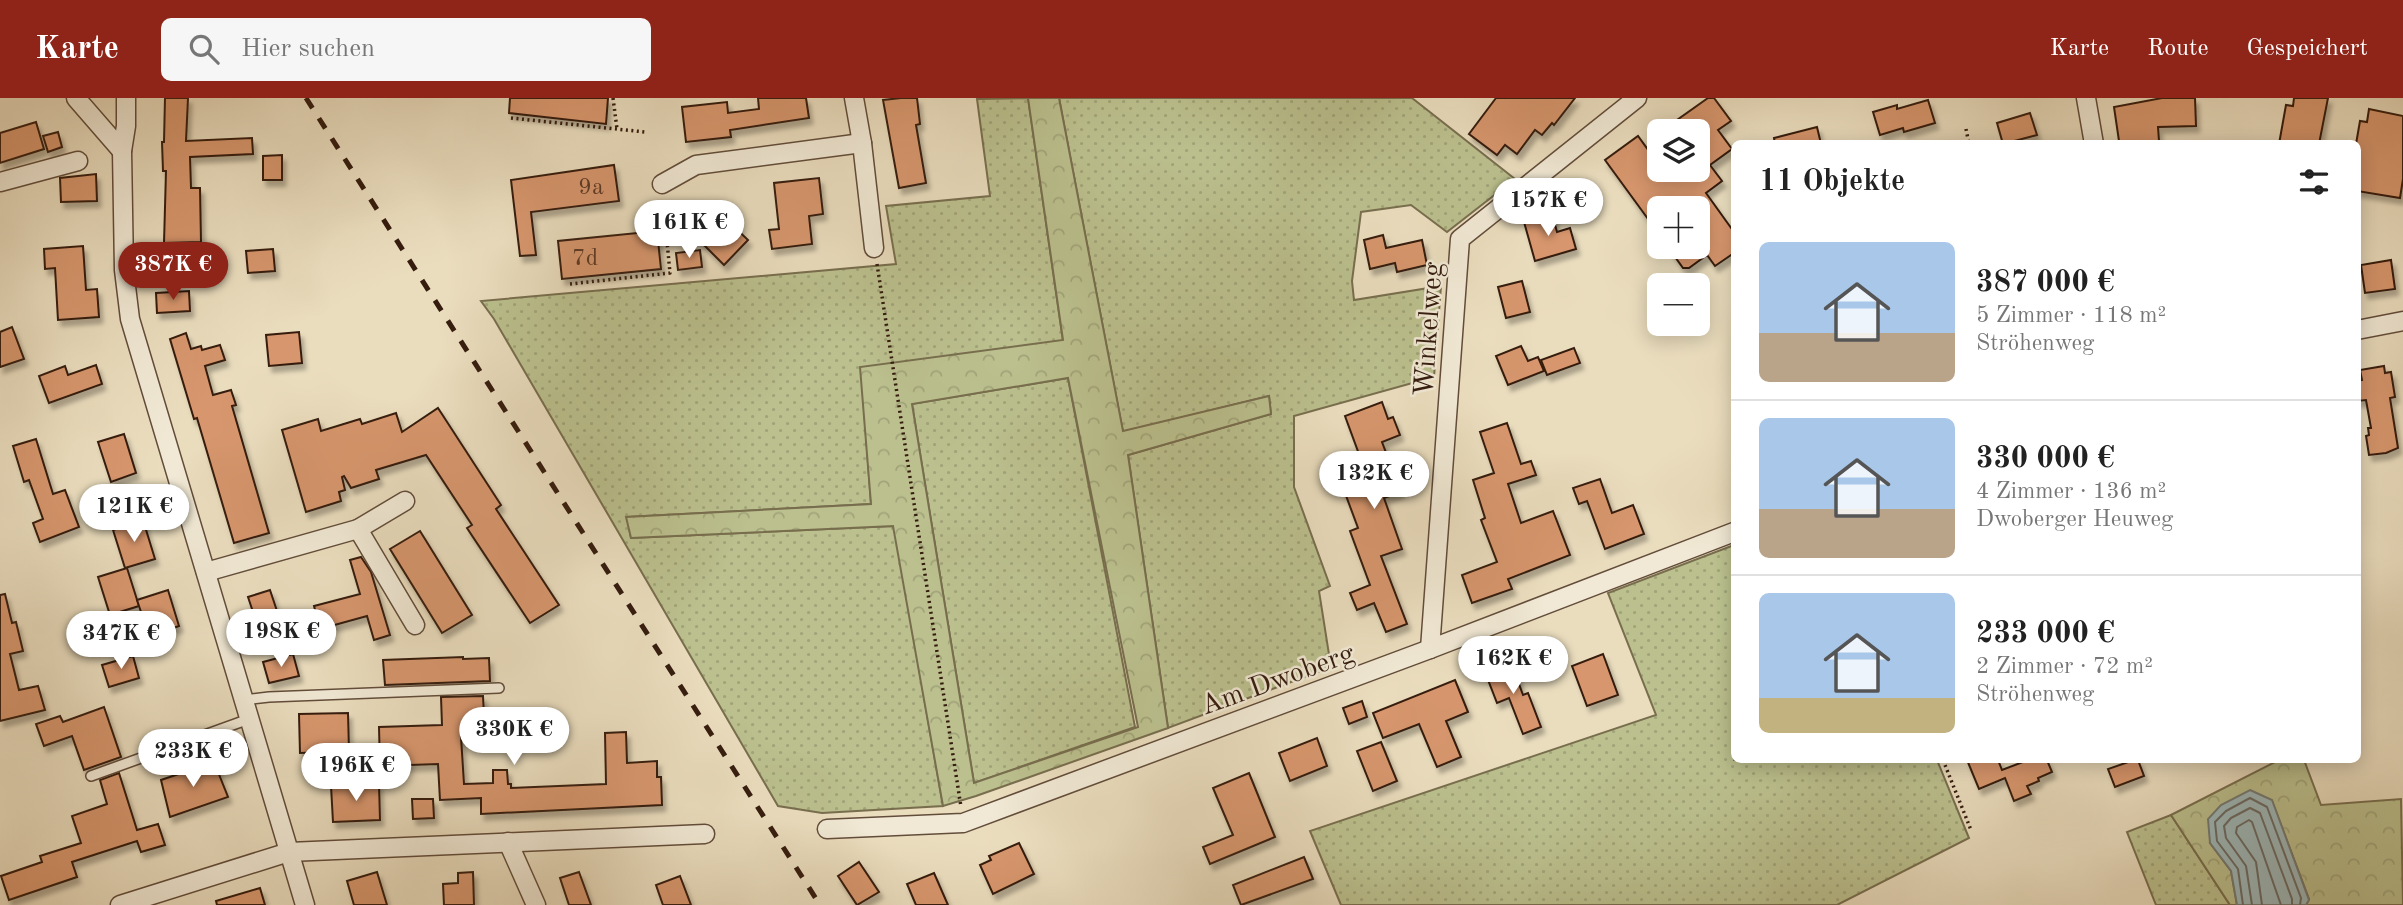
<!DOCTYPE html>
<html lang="de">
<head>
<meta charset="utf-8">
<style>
  body { margin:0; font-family:"Old Standard TT",serif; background:#f6f6f6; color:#222; height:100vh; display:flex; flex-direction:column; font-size:26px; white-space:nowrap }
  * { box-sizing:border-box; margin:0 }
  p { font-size:23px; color:#767676 }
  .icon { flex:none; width:38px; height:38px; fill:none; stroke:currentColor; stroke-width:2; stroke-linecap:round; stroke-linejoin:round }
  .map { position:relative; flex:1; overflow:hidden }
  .side { position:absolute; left:1731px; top:42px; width:630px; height:623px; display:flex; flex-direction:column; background:#fff; border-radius:10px; box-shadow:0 4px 18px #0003 }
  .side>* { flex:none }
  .buttons { position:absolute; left:1647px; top:21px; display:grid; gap:14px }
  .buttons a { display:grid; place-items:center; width:63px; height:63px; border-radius:10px; background:#fff; box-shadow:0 4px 18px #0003; font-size:35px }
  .price { position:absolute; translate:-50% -60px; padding:0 16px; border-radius:24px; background:#fff; color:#222; font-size:23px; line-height:46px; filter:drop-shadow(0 2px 4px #0008) }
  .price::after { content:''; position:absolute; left:50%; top:42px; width:21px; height:16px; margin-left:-10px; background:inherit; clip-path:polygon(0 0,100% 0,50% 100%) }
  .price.selected { background:#8f2418; color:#fff }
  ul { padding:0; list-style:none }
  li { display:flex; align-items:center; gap:21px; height:175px; padding:0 28px }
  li+li { border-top:2px solid #e0e0e0 }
  li span { display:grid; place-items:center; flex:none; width:196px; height:140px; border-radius:10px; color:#555 }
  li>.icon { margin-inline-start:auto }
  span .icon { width:84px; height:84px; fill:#fffc; stroke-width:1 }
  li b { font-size:30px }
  h2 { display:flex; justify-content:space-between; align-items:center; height:84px; padding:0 28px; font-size:30px }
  header { display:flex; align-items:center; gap:42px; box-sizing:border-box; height:98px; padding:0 35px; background:#8f2418; color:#fff }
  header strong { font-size:33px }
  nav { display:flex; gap:38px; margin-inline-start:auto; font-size:24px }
  .search { width:490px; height:63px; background:#f6f6f6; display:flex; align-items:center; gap:18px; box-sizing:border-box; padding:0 24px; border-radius:10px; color:#767676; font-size:26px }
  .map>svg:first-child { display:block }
  .grass { fill:url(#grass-dots); stroke:#786e4e; stroke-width:2 }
  .forest { fill:url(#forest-crowns); stroke:#786e4e; stroke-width:2; fill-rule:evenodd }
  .water { fill:#9db9bc; stroke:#737a76; stroke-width:2 }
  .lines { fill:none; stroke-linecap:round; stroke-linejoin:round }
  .shore { stroke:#696a65; stroke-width:2 }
  .building { fill:#d7966d; stroke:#351c0e; stroke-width:2; filter:url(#shadow) }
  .lane-casing { stroke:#624c3a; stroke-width:12 }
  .street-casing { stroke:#624c3a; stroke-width:21 }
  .path { stroke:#351c0e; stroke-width:3.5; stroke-dasharray:2 3.5; stroke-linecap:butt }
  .lane { stroke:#f1e9d5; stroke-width:9 }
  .street { stroke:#f1e9d5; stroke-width:18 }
  .rail { stroke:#351c0e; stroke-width:5; stroke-dasharray:12 12; stroke-linecap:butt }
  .labels { text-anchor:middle; stroke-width:5; stroke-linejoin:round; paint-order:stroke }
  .number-label { font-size:24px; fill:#5e3a26 }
  .street-label { font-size:28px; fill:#351c0e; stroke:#f1e9d5 }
</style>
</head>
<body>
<header>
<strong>Karte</strong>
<div class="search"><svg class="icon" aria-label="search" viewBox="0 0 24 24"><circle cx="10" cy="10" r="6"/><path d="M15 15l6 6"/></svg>Hier suchen</div>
<nav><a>Karte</a><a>Route</a><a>Gespeichert</a></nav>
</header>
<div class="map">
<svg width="2403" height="807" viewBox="0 0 2403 807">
  <defs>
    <pattern id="grass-dots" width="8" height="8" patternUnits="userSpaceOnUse" patternTransform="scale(1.75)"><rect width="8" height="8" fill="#bbc08e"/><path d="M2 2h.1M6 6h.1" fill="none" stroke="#a1a479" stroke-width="1.8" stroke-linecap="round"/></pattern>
    <pattern id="forest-crowns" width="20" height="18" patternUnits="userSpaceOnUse" patternTransform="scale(1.75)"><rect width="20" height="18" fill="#bbc08e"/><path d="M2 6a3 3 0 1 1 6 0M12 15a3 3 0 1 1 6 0" fill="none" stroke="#a1a479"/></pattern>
    <filter id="shadow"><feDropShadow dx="3.5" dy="6" stdDeviation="2" flood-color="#0004"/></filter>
  </defs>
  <rect width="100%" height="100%" fill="#eaddbe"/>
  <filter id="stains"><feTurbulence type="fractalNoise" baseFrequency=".00286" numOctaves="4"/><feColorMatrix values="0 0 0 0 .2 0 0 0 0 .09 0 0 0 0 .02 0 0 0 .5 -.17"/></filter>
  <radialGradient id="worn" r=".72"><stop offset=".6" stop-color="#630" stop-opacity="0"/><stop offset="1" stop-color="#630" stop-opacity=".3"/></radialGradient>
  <!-- grass -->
  <g class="grass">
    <path d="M1028 0 1063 243 861 270 871 406 627 419 631 440 894 428 943 708 822 715 778 708 494 221 481 203 896 166 886 108 990 98 977 1Z"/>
    <path d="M1059 0H1412L1515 81 1447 134 1411 107 1361 114 1352 183 1354 202 1441 188 1434 279 1294 318V389L1330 488 1319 493 1331 569 1168 630 1128 357 1271 316 1269 298 1123 334Z"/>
    <path d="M1068 280 1135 629 974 685 912 306Z"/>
    <path d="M1734 447V662H1937L1969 740 1837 807H1341L1310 733 1656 617 1608 495Z"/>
    <path d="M2171 717 2230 807H2156L2127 734Z"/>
  </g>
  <!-- forest -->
  <g class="forest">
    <path d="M1028 0H1059L1123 333 1269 298 1271 316 1128 357 1168 630 976 698 943 708 893 428 631 440 626 419 871 406 860 269 1063 242ZM1068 280 1138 629 974 685 912 306Z"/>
    <path d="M2279 662H2304L2321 707 2401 701 2403 807H2306L2309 801 2272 703 2210 745 2231 773 2237 807H2230L2171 717Z"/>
  </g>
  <!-- water -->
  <path class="water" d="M2250 692 2272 702 2309 802 2306 807H2237L2231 773 2210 745 2208 721 2221 707Z"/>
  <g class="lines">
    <!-- shore -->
    <g class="shore">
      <path d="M2243 807 2238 771 2217 743 2215 724 2226 713 2250 700 2267 709 2301 800 2300 807"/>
      <path d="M2252 807 2246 768 2226 740 2224 728 2231 720 2250 710 2260 715 2292 801V807"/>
      <path d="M2262 807 2256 764 2236 735 2237 729 2249 722 2252 724 2281 807"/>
    </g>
  </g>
  <!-- building -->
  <g class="building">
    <path d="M165 0H188L186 43 252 40 253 56 190 59 191 90H200L201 144 164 145 166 73H163L162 44H164Z"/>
    <path d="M510 0H608L606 26 509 15Z"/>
    <path d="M758 0H806L809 20 730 32 731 39 686 44 682 9 727 4 728 15 759 11Z"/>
    <path d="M901 0H917L920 26 916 27 926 85 899 90 883 2Z"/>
    <path d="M1496 0H1575L1554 27 1552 25 1542 37 1535 32 1517 56 1505 47 1497 57 1469 36Z"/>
    <path d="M1708 0H1714L1731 23 1718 32 1732 51 1710 67 1722 83 1706 95 1734 134V155L1715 168 1707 157 1689 170H1683L1668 149H1698V110H1659V136L1605 62 1638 38 1659 67V72H1698V33H1686L1677 22Z"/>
    <path d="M2162 0H2195L2196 28 2158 29 2159 43H2148V46H2123L2122 43H2119L2114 9Z"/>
    <path d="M2294 0H2328L2319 46H2279L2286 7 2293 8Z"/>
    <path d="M1928 2 1935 25 1904 34 1903 30 1880 37 1873 14 1897 7V11Z"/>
    <path d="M2369 11 2403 18V81L2400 100 2357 93V46H2356L2360 23 2367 24Z"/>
    <path d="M2030 15 2037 37 2003 46 1997 25Z"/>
    <path d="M36 24 44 51 0 65V35Z"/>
    <path d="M1817 29 1821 46H1775L1774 40Z"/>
    <path d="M58 34 62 49 48 54 43 38Z"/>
    <path d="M282 57V82H263V58Z"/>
    <path d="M614 67 619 103 531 114 536 157 520 158 511 82Z"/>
    <path d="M96 76 97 103 61 104 60 80Z"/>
    <path d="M819 80 823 116 809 118 812 146 772 151 769 132 779 131 774 85Z"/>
    <path d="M708 104 748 142 724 167 685 128Z"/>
    <path d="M1552 116 1557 134 1570 130 1576 151 1535 163 1524 124Z"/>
    <path d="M657 133 661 171 562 181 558 143Z"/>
    <path d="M1383 137 1386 150 1422 142 1427 167 1397 174 1395 165 1370 171 1364 142Z"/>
    <path d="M83 148 86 192 97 191 99 219 58 222 55 170 45 171 44 151Z"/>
    <path d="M273 151 275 173 248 175 246 153Z"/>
    <path d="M700 152 702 169 678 172 676 155Z"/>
    <path d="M2391 162 2395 191 2365 195 2361 167Z"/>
    <path d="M1522 183 1530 214 1506 220 1498 189Z"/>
    <path d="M189 193 190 213 157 215 156 195Z"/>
    <path d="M12 229 24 261 0 269V234Z"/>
    <path d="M299 234 302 265 269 268 266 237Z"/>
    <path d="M186 235 191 251 201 248 202 252 220 247 225 262 205 268 213 297 231 292 236 307 232 308 269 435 234 445 197 320 194 321 170 241Z"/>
    <path d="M1521 248 1528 263 1538 259 1544 273 1508 287 1496 258Z"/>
    <path d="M1574 250 1580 265 1547 277 1541 262Z"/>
    <path d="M96 267 102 286 49 305 39 278 65 268 68 277Z"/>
    <path d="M2384 268 2385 275 2391 274 2395 299 2390 300 2398 350 2386 355 2369 357 2366 338 2369 337 2368 330H2371L2366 302 2357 303V283L2362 282 2360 272Z"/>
    <path d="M1382 304 1388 321 1393 319 1400 337 1382 344 1401 394 1384 400 1402 451 1381 458 1407 526 1386 534 1374 505 1357 512 1350 495 1370 487 1350 433 1358 430 1338 376 1363 367 1345 318Z"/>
    <path d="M438 310 501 407 496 411 559 507 530 525 467 430 472 427 426 357 376 372 379 381 351 390 344 378 342 379 345 392 339 394 341 403 306 414 282 332 318 321 321 333 360 321 362 326 396 315 402 334Z"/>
    <path d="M1507 325 1521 366 1531 363 1536 377 1508 386 1521 425 1553 413 1570 457 1508 481 1512 491 1472 505 1462 477 1497 464 1481 422 1485 420 1473 382 1494 375 1480 334Z"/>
    <path d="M124 336 136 375 111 384 98 344Z"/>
    <path d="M36 341 53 396 65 392 79 429 40 444 33 425 43 421 29 382 24 384 13 348Z"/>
    <path d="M1600 381 1612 415 1633 407 1644 436 1605 451 1587 403 1579 406 1573 390Z"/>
    <path d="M143 422 155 461 125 470 113 432Z"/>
    <path d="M420 433 472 517 442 535 390 451Z"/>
    <path d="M361 459 371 474 390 537 374 542 367 518 320 531 314 508 360 496 350 462Z"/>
    <path d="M127 470 139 508 110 517 98 479Z"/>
    <path d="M168 492 179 528 149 538 137 502Z"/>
    <path d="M270 492 280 522 258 529 248 499Z"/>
    <path d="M5 496 12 525 16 524 23 553 10 556 19 592 38 588 45 612 0 623V497Z"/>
    <path d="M293 556 299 578 269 585 263 564Z"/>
    <path d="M1603 556 1618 597 1587 608 1572 568Z"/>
    <path d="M133 558 139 580 109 589 102 567Z"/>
    <path d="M463 559V561L489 560 490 583 385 587 383 562Z"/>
    <path d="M1511 564 1523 597 1528 595 1541 629 1523 636 1509 600 1497 605 1485 574Z"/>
    <path d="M1455 582 1468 614 1446 623 1461 659 1437 669 1419 626 1383 640 1373 615Z"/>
    <path d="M483 598 485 639H461L464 686 493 685V672H507L508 686H511V690L606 686 605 635 626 634 627 665 657 663V679H661L662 707 481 716V700L440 702 438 666 380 668 379 629 442 627 441 599Z"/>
    <path d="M1362 603 1367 619 1349 626 1343 610Z"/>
    <path d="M104 609 121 659 84 672 72 638 44 648 36 626 60 618 63 624Z"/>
    <path d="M348 615 349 653 300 655 299 616Z"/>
    <path d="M1317 640 1327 668 1290 683 1279 655Z"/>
    <path d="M1381 644 1397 683 1373 693 1357 653Z"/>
    <path d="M1967 662H1998L2002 672 2028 662H2047L2052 674 2038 680 2039 683 2027 688 2031 696 2014 703 2005 680 1979 691Z"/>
    <path d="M2134 662H2138L2144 678 2115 689 2108 671Z"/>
    <path d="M214 664 228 699 170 719 161 682Z"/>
    <path d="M119 675 137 732 158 726 165 747 141 754 137 743 72 764 77 779 9 802 1 778 42 764 40 758 81 745 72 718 107 706 100 682Z"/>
    <path d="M1249 675 1275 739 1210 766 1203 749 1233 737 1213 690Z"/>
    <path d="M379 686 380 722 333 724 331 688Z"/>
    <path d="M412 701H433L434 720 413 721Z"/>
    <path d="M1019 745 1034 776 993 796 980 767 991 762 989 758Z"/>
    <path d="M1304 759 1313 781 1241 807 1233 787Z"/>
    <path d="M859 764 879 794 857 807 838 778Z"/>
    <path d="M377 774 387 807H354L347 783Z"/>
    <path d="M473 774 474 807H444L443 786 458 785V775Z"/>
    <path d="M579 774 591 807H569L560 780Z"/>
    <path d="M934 775 948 807H916L907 786Z"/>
    <path d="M680 778 691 807H663L656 787Z"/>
    <path d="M260 790 265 807H217L216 803Z"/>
  </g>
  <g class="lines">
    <defs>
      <g id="lane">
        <path d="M244 602 269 599 499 590"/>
        <path d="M91 678 249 621"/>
      </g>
      <g id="street">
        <path d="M76 0 122 53"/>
        <path d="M126 0V28L122 53 124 172 130 221 305 807"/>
        <path d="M854 0 862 45 874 150"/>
        <path d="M2086 0 2094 46"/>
        <path d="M0 84 78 63"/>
        <path d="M662 86 696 67 862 45"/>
        <path d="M2357 232 2403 223"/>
        <path d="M358 431 415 527"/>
        <path d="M206 474 358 431 405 403"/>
        <path d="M1430 551 1460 141 1637 0"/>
        <path d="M827 731 963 725 1430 551 1734 434"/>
        <path d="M508 744 536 807"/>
        <path d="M120 807 289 754 705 736"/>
      </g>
    </defs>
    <!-- lane casing -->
    <use href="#lane" class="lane-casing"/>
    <!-- street casing -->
    <use href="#street" class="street-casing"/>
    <!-- path -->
    <g class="path">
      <path d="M613 0 617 31"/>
      <path d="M511 20 645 34"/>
      <path d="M1966 31 1969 46"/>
      <path d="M877 166 961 709"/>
      <path d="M570 186 670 175 663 102"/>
      <path d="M1943 662 1971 732"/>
    </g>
    <!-- lane -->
    <use href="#lane" class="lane"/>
    <!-- street -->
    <use href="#street" class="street"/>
    <!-- rail -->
    <path class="rail" d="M306 0 820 807"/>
  </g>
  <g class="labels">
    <!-- number labels -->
    <g class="number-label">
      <text x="591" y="96">9a</text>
      <text x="585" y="167">7d</text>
    </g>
    <!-- street labels -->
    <g class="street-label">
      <text transform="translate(1427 231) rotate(-86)" y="10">Winkelweg</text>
      <text transform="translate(1277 580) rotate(-20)" y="10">Am Dwoberg</text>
    </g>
  </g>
  <rect width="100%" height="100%" filter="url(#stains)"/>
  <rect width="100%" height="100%" fill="url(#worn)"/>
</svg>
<div class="buttons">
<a><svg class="icon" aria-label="layers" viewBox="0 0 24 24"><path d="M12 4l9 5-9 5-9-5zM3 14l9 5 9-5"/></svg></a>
<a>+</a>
<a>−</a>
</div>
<b class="price" style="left:1548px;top:140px">157K €</b>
<b class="price" style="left:689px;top:162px">161K €</b>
<b class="price selected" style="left:173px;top:204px">387K €</b>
<b class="price" style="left:1374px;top:413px">132K €</b>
<b class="price" style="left:134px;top:446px">121K €</b>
<b class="price" style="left:281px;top:571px">198K €</b>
<b class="price" style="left:121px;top:573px">347K €</b>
<b class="price" style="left:1513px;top:598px">162K €</b>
<b class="price" style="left:514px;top:669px">330K €</b>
<b class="price" style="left:193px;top:691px">233K €</b>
<b class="price" style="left:356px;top:705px">196K €</b>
<section class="side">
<h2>11 Objekte<svg class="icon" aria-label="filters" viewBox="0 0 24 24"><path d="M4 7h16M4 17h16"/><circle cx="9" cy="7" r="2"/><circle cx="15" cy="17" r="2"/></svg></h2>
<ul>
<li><span style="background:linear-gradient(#a9c7e8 65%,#b9a48a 0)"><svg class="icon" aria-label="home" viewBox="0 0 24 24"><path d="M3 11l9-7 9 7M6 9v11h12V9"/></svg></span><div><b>387 000 €</b><p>5 Zimmer · 118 m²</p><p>Ströhenweg</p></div></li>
<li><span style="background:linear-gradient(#a9c7e8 65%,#b9a48a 0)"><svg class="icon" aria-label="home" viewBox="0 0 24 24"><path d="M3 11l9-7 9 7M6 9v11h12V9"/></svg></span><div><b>330 000 €</b><p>4 Zimmer · 136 m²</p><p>Dwoberger Heuweg</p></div></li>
<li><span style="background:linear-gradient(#a9c7e8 75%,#c2b280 0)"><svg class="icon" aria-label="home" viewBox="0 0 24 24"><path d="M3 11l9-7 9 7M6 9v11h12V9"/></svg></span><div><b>233 000 €</b><p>2 Zimmer · 72 m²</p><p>Ströhenweg</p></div></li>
</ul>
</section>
</div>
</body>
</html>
